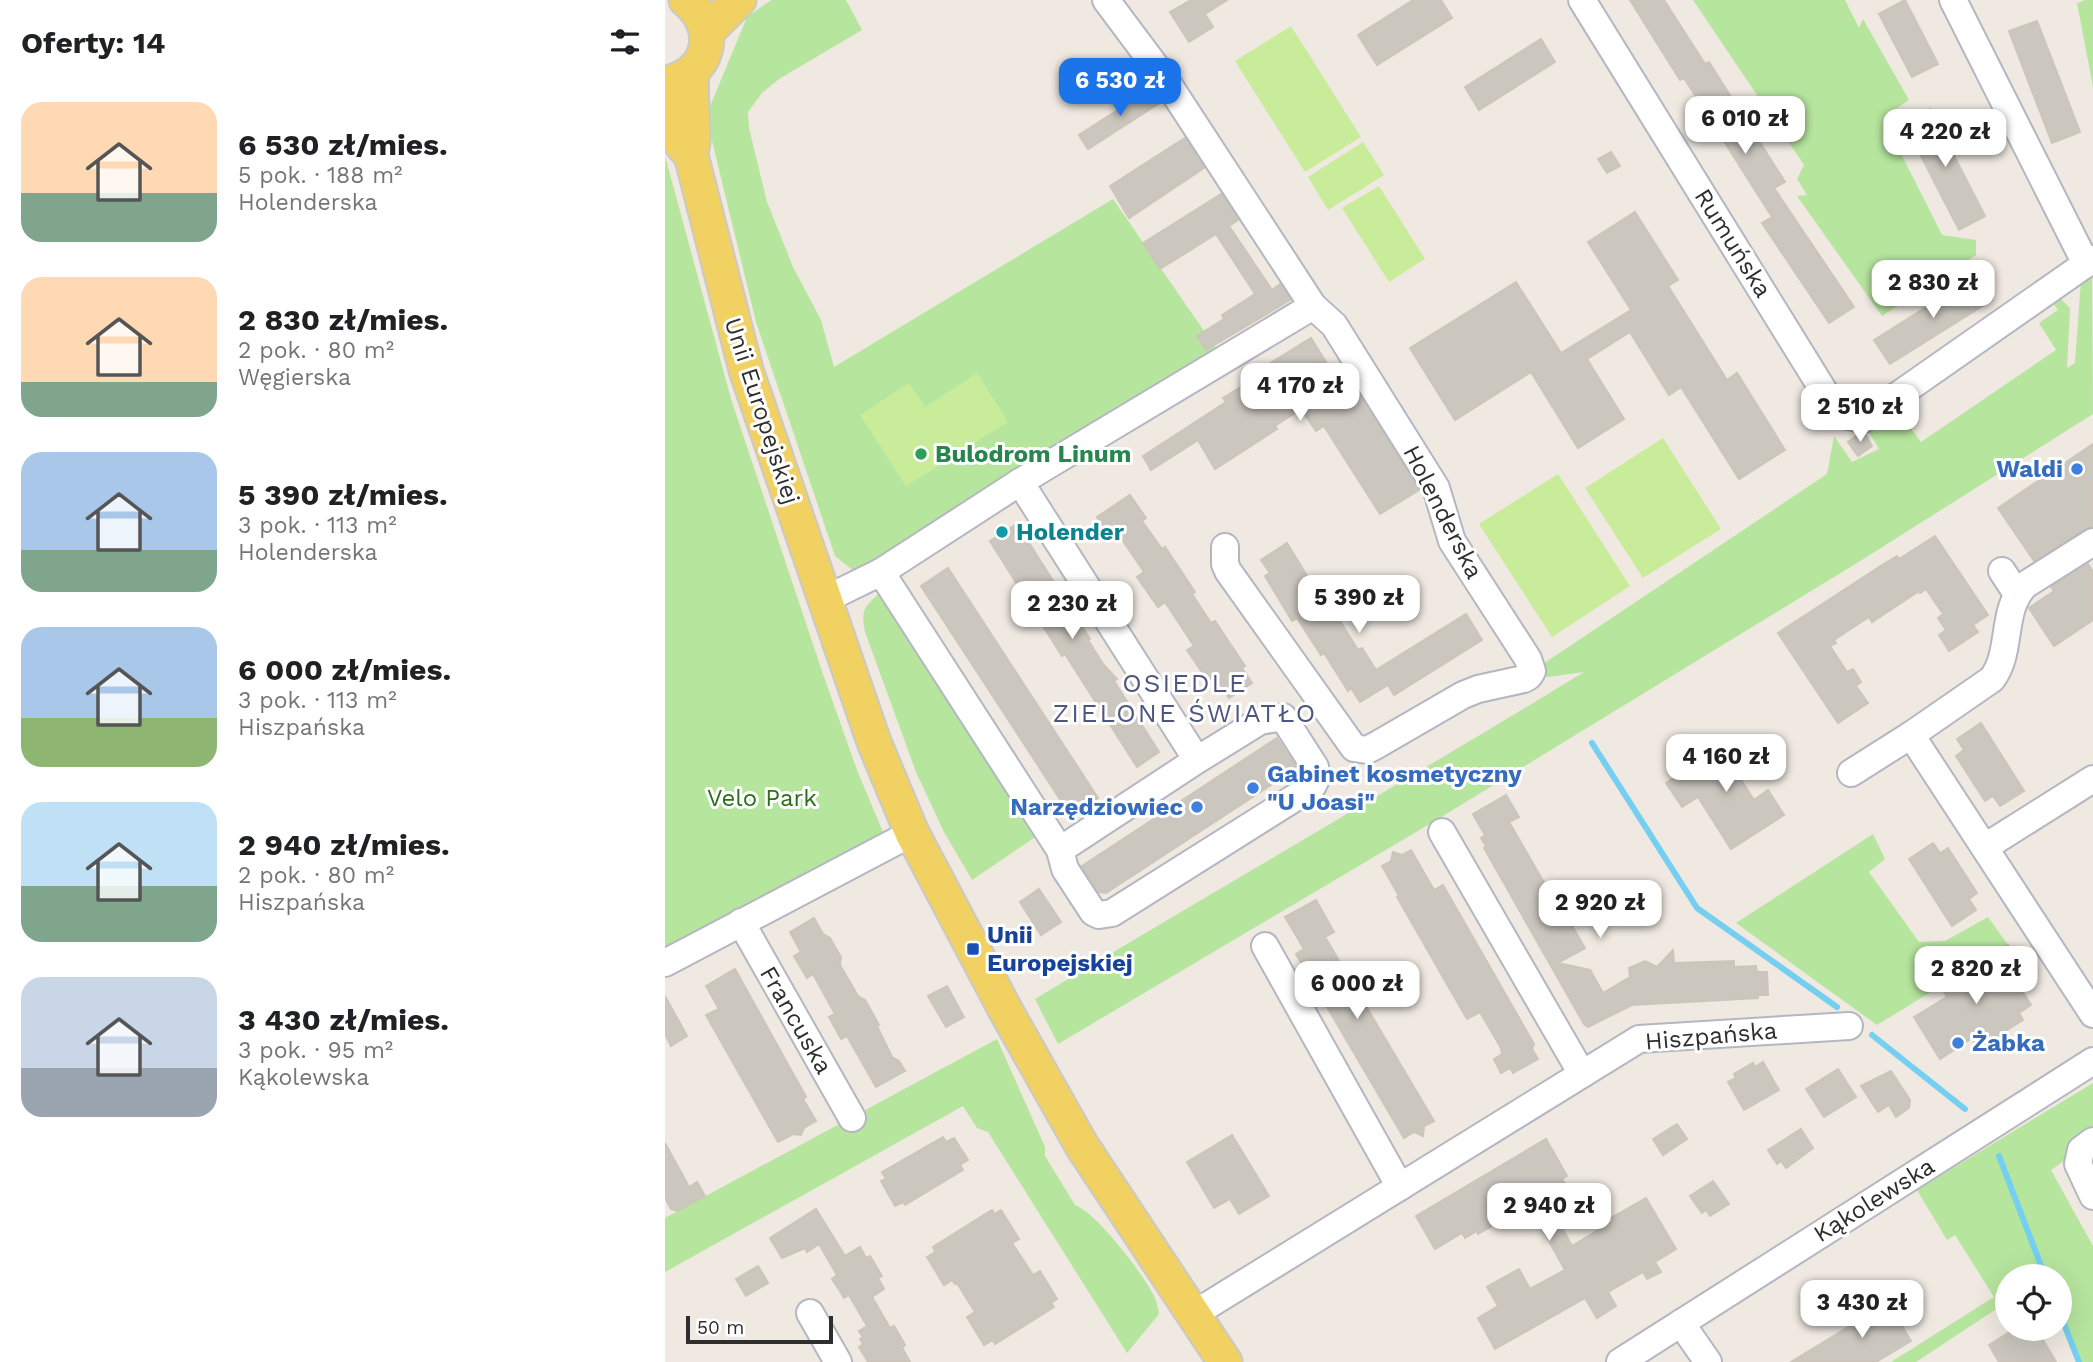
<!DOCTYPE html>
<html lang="pl">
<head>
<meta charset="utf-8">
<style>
  body { margin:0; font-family:"Work Sans",sans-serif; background:#f2f2f2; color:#202124; height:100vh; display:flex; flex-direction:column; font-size:26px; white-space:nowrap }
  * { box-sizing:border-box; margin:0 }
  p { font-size:23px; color:#757577 }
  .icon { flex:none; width:38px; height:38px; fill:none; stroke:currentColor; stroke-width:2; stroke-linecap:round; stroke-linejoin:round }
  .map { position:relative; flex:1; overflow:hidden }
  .side { display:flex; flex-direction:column; background:#fff; width:665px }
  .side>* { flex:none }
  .controls { position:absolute; left:1330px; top:1264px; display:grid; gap:14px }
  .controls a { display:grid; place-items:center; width:77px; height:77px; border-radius:50%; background:#fff; box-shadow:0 7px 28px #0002; font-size:35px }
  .scale { position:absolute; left:21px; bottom:18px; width:147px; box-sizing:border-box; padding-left:7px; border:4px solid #2e2e2e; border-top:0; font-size:19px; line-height:24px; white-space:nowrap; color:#2e2e2e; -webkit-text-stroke:5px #fff; paint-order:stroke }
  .price { position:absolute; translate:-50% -60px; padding:0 16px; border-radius:14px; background:#fff; color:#222; font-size:23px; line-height:46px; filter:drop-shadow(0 2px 4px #0008) }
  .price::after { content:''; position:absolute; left:50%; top:42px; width:21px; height:16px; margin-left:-10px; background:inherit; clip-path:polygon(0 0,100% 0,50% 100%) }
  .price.active { background:#1a73e8; color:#fff }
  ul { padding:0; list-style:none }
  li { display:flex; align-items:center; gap:21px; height:175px; padding:0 21px }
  li span { display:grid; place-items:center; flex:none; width:196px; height:140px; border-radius:21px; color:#555 }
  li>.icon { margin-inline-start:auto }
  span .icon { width:84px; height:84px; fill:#fffc; stroke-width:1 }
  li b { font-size:30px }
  h2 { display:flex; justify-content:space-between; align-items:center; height:84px; padding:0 21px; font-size:30px }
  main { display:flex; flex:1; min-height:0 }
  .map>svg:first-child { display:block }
  .green { fill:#b6e59e }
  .pitch { fill:#c9ec9a }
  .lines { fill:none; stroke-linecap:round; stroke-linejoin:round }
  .stream { stroke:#75cff0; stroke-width:6 }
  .building { fill:#cbc7bf; stroke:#cbc5ba; stroke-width:2 }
  .minor-casing { stroke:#b4b7c1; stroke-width:30 }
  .major-casing { stroke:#c9c9c9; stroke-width:37 }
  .minor { stroke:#fff; stroke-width:26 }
  .major { stroke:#f2d163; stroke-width:33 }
  .leisure-dot { fill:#2e9e5b; stroke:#fff; stroke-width:2.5 }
  .shop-dot { fill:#3f7fe0; stroke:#fff; stroke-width:2.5 }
  .culture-dot { fill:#0f9aa8; stroke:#fff; stroke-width:2.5 }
  .transit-dot { fill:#1a4fb4; stroke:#fff; stroke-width:2.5 }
  .labels { text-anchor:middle; stroke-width:6; stroke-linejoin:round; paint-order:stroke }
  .street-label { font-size:24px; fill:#2e2e2e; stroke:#fff }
  .leisure-label { font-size:24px; font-weight:bold; fill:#27864d; stroke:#fff; text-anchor:start }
  .shop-label { font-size:24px; font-weight:bold; fill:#366cbe; stroke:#fff; text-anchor:end }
  .culture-label { font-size:24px; font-weight:bold; fill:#0d838f; stroke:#fff; text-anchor:start }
  .park-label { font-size:24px; fill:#2c6e1b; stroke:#fff }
  .transit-label { font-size:24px; font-weight:bold; fill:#164399; stroke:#fff; text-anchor:start }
  .neighbourhood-label { font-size:26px; letter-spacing:2px; fill:#4d5680; stroke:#fff }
</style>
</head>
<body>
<main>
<section class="side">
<h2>Oferty: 14<svg class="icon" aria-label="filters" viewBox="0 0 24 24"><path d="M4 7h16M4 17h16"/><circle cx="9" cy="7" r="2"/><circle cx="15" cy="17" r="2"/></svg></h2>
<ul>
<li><span style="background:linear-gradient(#ffd9b3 65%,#7fa58c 0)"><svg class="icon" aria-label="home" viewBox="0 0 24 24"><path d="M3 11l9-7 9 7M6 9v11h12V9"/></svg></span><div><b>6 530 zł/mies.</b><p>5 pok. · 188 m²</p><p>Holenderska</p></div></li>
<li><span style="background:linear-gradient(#ffd9b3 75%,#7fa58c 0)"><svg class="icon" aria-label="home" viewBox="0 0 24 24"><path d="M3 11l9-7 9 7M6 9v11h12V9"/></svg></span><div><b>2 830 zł/mies.</b><p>2 pok. · 80 m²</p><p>Węgierska</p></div></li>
<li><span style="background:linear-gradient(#a9c7e8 70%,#7fa58c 0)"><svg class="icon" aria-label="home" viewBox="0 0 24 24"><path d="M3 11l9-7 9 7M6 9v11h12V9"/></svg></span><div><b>5 390 zł/mies.</b><p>3 pok. · 113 m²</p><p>Holenderska</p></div></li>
<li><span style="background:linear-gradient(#a9c7e8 65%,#8fb573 0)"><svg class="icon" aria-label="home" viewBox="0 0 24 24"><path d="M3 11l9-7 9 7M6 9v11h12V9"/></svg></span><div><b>6 000 zł/mies.</b><p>3 pok. · 113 m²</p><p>Hiszpańska</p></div></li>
<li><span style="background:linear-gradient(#bfe0f5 60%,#7fa58c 0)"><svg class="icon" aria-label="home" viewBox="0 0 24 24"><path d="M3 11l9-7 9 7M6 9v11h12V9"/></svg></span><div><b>2 940 zł/mies.</b><p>2 pok. · 80 m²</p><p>Hiszpańska</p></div></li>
<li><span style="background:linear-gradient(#c9d6e8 65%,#9aa5b1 0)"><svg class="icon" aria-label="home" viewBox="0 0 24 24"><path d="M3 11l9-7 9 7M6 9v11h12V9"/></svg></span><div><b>3 430 zł/mies.</b><p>3 pok. · 95 m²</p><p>Kąkolewska</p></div></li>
</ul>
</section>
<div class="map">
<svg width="1428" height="1362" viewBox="0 0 1428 1362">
  <rect width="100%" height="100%" fill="#efe9e1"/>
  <!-- green -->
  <g class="green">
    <path d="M106 0H181L197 30 114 79 97 93 83 112 84 128 102 202 128 267 156 320 169 367 448 199 559 360 194 584 189 571 170 556 91 322 41 116 82 17Z"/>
    <path d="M1028 0H1180L1194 28 1198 19 1244 100 1218 118 1277 235 1311 240V255L1217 316 1132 196 1142 195 1132 179 1139 165Z"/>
    <path d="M1420 0H1428V87L1412 3Z"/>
    <path d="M0 156 66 399 159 677 192 770 223 844 0 963Z"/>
    <path d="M1427 274 1428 414 1192 563 773 819 393 1044 370 999C553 889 737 783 919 672L883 677 874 673 875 666 1162 474 1169 436 1187 462 1214 449 1200 425 1225 400 1256 442 1391 350 1374 323 1393 310 1385 299 1394 297 1405 308 1402 368 1410 363 1416 280Z"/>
    <path d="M215 593 382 829 307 880 279 832 251 772 200 632C196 611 198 607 215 593Z"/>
    <path d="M1208 834 1220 859 1204 872 1254 942 1280 941 1323 917 1343 945 1212 1025 1071 923Z"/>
    <path d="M332 1039 380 1147V1156L410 1205C432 1213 480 1276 490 1298 492 1303 493 1309 494 1314L462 1353 323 1132 312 1128 298 1106 0 1272V1218Z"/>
    <path d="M1428 1083V1141L1386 1170 1428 1246V1362H1414L1395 1314V1276H1342V1302L1251 1362H1226L1329 1297 1290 1235 1282 1240 1252 1190Z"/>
  </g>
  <!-- pitch -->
  <g class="pitch">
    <path d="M626 26 696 137 640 172 570 61Z"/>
    <path d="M698 142 719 175 663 210 643 177Z"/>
    <path d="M714 186 760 259 724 282 677 208Z"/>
    <path d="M312 373 343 422 241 486 195 415 244 383 260 407Z"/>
    <path d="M998 438 1056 529 978 578 920 488Z"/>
    <path d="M893 474 965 586 887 637 814 524Z"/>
  </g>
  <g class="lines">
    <!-- stream -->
    <g class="stream">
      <path d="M927 743 1032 908 1172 1007"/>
      <path d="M1207 1035 1300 1109"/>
      <path d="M1334 1156 1380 1276"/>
      <path d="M1395 1314 1414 1362"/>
    </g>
  </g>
  <!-- building -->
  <g class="building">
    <path d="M526 0H562L540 14 548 27 524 42 505 12Z"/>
    <path d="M748 0H776L787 18 712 65 693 35Z"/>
    <path d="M965 0H999L1040 64 1044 62 1120 182 1109 188 1189 307 1164 323 1097 223 1107 217 1019 78 1015 80Z"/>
    <path d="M1240 0 1273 64 1247 77 1214 14Z"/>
    <path d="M1372 21 1415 132 1387 143 1344 31Z"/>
    <path d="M876 39 890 62 814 110 800 87Z"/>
    <path d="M487 88 496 102 423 149 414 135Z"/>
    <path d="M1265 109 1320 216 1294 230 1239 123Z"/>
    <path d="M520 138 539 168 464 218 445 186Z"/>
    <path d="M946 152 955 166 942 173 933 159Z"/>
    <path d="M556 194 573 220 564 226 607 290 615 284 625 300 541 350 532 336 559 319 557 315 590 294 551 234 495 269 478 243Z"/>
    <path d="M970 212 1013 280 1003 286 1062 380 1072 373 1120 450 1074 479 1016 387 1004 395 965 332 922 359 959 419 913 448 866 372 790 420 745 348 851 282 896 353 966 310 923 242Z"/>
    <path d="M1311 276 1327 300 1225 364 1209 340Z"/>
    <path d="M646 338 674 383 683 377 754 490 715 514 659 426 651 431 636 409 610 426 612 429 550 469 533 440 486 470 478 456 561 402 558 398 595 375 593 371Z"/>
    <path d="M1194 434H1200L1207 446 1193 456 1183 442Z"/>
    <path d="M1428 444V526L1420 529 1369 561 1333 508Z"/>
    <path d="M465 495 481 518 477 521 497 549 500 547 530 592 527 594 546 623 550 621 580 666 577 668 587 683 564 698 550 676 543 681 522 650 529 646 500 602 493 607 472 577 479 572 450 529 443 533 432 517Z"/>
    <path d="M352 524 425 639 423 640 438 664 452 679 449 681 494 752 472 767 400 654 397 656 325 541Z"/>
    <path d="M1270 536 1323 615 1308 625 1313 632 1284 651 1274 635 1281 630 1273 618 1278 614 1261 589 1255 593 1254 591 1207 622 1204 617 1169 640 1171 643 1165 646 1182 672 1188 669 1196 682 1191 686 1203 703 1173 723 1113 633 1214 567 1232 556 1234 559Z"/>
    <path d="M622 543 666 615 670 613 693 650 697 648 711 670 801 614 817 640 729 695 723 685 695 702 686 688 683 691 659 653 656 655 632 618 627 621 600 576 605 573 596 560Z"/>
    <path d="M1423 564 1428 572V620L1389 646 1364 608 1389 591 1386 587Z"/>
    <path d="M283 568 433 798 406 816 256 586Z"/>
    <path d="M1316 723 1359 791 1335 806 1328 796 1320 801 1291 756 1299 750 1292 739Z"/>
    <path d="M612 738 632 768 441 893 434 892 417 866Z"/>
    <path d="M1069 738 1085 763 1071 772 1089 800 1103 790 1119 815 1066 849 1033 797 1017 807 1001 783Z"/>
    <path d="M841 795 854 817 844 822 888 898 891 897 897 908 900 906 908 921 905 922 920 948 893 963 925 970 938 993 965 977 964 968 980 961 992 967 1008 950 1009 963 1069 961V967L1091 966 1092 972H1102L1103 995H1093V998L967 1005 923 1027 919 1024 819 848 821 846 816 838 820 835 808 814Z"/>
    <path d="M1268 843 1275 853 1283 848 1312 893 1304 899 1311 910 1287 926 1244 859Z"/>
    <path d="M746 850 769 890 778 885 869 1044 867 1049 873 1059 848 1073 845 1068 836 1073 829 1059 837 1054 836 1048 815 1012 802 1019 732 897 734 896 717 866 726 861 728 852 737 855Z"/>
    <path d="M374 889 396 922 376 935 355 902Z"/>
    <path d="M651 900 669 932 660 937 769 1121 759 1126 758 1136 749 1132 739 1138 631 954 639 949 620 917Z"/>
    <path d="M149 918 158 934 165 938 170 947 176 957 175 965 193 996 200 1000 214 1025 212 1026 227 1057 234 1061 240 1071 211 1087 182 1036 176 1039 164 1017 170 1014 148 974 142 978 129 956 136 952 125 932Z"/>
    <path d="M1343 945 1355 964 1344 971 1366 1005 1354 1013 1358 1020 1313 1048 1307 1038 1275 1059 1249 1017 1282 997 1276 987Z"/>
    <path d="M70 969 141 1097 138 1099 151 1121 139 1128 136 1135 128 1134 113 1142 41 1015 54 1009 41 986Z"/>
    <path d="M282 986 299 1017 281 1027 263 996Z"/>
    <path d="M0 996 22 1036 6 1046 0 1034Z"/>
    <path d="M1098 1062 1114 1090 1079 1110 1063 1082 1071 1078 1069 1074 1088 1063 1090 1067Z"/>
    <path d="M1173 1069 1191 1097 1159 1117 1141 1089Z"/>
    <path d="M1226 1071 1245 1100 1244 1108 1231 1117 1224 1105 1213 1112 1196 1086Z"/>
    <path d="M1012 1124 1022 1139 998 1155 988 1139Z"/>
    <path d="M1136 1129 1148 1148 1121 1168 1116 1161 1112 1164 1103 1150Z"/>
    <path d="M567 1135 604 1196 574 1214 565 1199 549 1208 522 1162Z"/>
    <path d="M278 1137 281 1142 289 1138 303 1160 295 1165 298 1170 240 1205 238 1202 230 1206 216 1181 221 1179 217 1172Z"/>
    <path d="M881 1139 902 1176 897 1179 906 1194 885 1206 907 1246 948 1221 946 1218 981 1198 1011 1249 990 1262 996 1272 982 1279 978 1272 943 1292 951 1306 932 1318 920 1298 830 1349 813 1318 833 1306 822 1287 854 1269 865 1289 900 1270 864 1205 813 1234 812 1231 800 1238 797 1233 770 1249 751 1216Z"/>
    <path d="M0 1143 24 1187 32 1182 40 1196 12 1211 6 1209 0 1198Z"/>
    <path d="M1048 1181 1064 1204 1045 1216 1041 1210 1037 1213 1025 1196Z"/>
    <path d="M151 1209 180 1256 195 1247 201 1258 205 1256 217 1276 213 1278 219 1289 207 1297 225 1328 229 1326 235 1336 240 1345 237 1348 245 1362H203L194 1347 198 1344 195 1339 198 1337 194 1331 202 1326 184 1295 179 1298 173 1288 167 1279 172 1275 154 1244 142 1252 140 1248 117 1258 105 1238Z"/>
    <path d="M327 1210 329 1214 336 1210 354 1239 347 1243 368 1275 375 1271 392 1299 386 1303 389 1307 330 1344 328 1340 319 1345 302 1317 310 1312 292 1283 290 1284 287 1280 279 1285 262 1257 270 1252 268 1247Z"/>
    <path d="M93 1266 103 1283 81 1296 71 1279Z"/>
    <path d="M1223 1303 1246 1341 1211 1362H1126Z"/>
    <path d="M1351 1328H1371L1391 1362H1334L1324 1345Z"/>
  </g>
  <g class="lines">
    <defs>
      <g id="minor">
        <path d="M441 0 500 79 648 306"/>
        <path d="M917 0 1173 414 1199 419 1428 259"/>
        <path d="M1288 0 1421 264"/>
        <path d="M355 482 532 760 395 850 400 869 428 912 434 915 447 913 647 787 652 777 650 767 618 717 595 721 532 760"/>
        <path d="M1428 542 1360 585C1335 611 1348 651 1327 679L1246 735 1428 1014"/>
        <path d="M1337 571 1352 594"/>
        <path d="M216 572 395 850"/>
        <path d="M159 600 216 572 355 482 648 306 669 325 771 488 787 541 863 659 867 671 864 676 859 679 813 689 798 695 710 746 702 750 689 748 563 571 560 564V547"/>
        <path d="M1186 773 1246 735"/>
        <path d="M777 832 917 1074"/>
        <path d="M1320 847 1428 779"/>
        <path d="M76 922 187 1118"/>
        <path d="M600 946 735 1187"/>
        <path d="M0 963 247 833"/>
        <path d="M1428 1141 1416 1150 1413 1164 1428 1196"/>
        <path d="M145 1313 173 1362"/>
        <path d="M529 1314 974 1039 1184 1026"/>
        <path d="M1016 1323 1043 1362"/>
        <path d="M955 1362 1428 1061"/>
      </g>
      <g id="major">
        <path d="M42 32 74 0"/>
        <path d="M26 73 28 142 26 155 81 370 209 742 247 833 342 1013 417 1146 560 1362"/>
        <path d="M0 83C45 76 56 28 21 0"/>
        <path d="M0 107 17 145 26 155"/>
      </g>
    </defs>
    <!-- minor casing -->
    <use href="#minor" class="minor-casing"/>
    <!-- major casing -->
    <use href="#major" class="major-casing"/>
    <!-- minor -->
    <use href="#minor" class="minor"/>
    <!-- major -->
    <use href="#major" class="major"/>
  </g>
  <!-- markers -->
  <circle class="leisure-dot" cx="256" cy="454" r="7"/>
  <g class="shop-dot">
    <circle cx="1412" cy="469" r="7"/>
    <circle cx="588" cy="788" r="7"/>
    <circle cx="532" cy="807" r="7"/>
    <circle cx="1293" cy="1043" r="7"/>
  </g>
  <circle class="culture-dot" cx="337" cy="532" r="7"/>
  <rect class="transit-dot" x="301" y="942" width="14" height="14" rx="3.5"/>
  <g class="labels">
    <!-- street labels -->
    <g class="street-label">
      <text transform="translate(1068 243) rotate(58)" y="8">Rumuńska</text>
      <text transform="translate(97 411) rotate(72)" y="8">Unii Europejskiej</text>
      <text transform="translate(778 512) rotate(63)" y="8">Holenderska</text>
      <text transform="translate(131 1020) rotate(60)" y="8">Francuska</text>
      <text transform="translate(1046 1036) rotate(-5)" y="8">Hiszpańska</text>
      <text transform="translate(1209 1200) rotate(-32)" y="8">Kąkolewska</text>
    </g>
    <!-- leisure labels -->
    <g class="leisure-label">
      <text x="270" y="462">Bulodrom Linum</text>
    </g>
    <!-- shop labels -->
    <g class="shop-label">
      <text x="1398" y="477">Waldi</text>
      <text x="602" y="782" text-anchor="start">Gabinet kosmetyczny<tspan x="602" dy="28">"U Joasi"</tspan></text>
      <text x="518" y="815">Narzędziowiec</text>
      <text x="1307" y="1051" text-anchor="start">Żabka</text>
    </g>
    <!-- culture labels -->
    <g class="culture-label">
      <text x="351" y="540">Holender</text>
    </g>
    <!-- park labels -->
    <g class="park-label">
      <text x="97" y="806">Velo Park</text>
    </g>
    <!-- transit labels -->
    <g class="transit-label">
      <text x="322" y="943">Unii<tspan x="322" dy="28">Europejskiej</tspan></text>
    </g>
    <!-- neighbourhood labels -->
    <g class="neighbourhood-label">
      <text x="520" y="692">OSIEDLE<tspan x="520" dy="30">ZIELONE ŚWIATŁO</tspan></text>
    </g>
  </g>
</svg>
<div class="controls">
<a><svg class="icon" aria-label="locate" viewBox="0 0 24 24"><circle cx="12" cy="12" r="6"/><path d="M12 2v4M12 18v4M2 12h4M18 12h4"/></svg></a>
</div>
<div class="scale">50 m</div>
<b class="price active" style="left:455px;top:118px">6 530 zł</b>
<b class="price" style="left:1080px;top:156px">6 010 zł</b>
<b class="price" style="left:1280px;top:169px">4 220 zł</b>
<b class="price" style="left:1268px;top:320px">2 830 zł</b>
<b class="price" style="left:635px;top:423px">4 170 zł</b>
<b class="price" style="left:1195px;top:444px">2 510 zł</b>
<b class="price" style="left:694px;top:635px">5 390 zł</b>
<b class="price" style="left:407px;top:641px">2 230 zł</b>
<b class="price" style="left:1061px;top:794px">4 160 zł</b>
<b class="price" style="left:935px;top:940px">2 920 zł</b>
<b class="price" style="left:1311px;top:1006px">2 820 zł</b>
<b class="price" style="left:692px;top:1021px">6 000 zł</b>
<b class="price" style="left:884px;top:1243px">2 940 zł</b>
<b class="price" style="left:1197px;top:1340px">3 430 zł</b>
</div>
</main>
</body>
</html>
